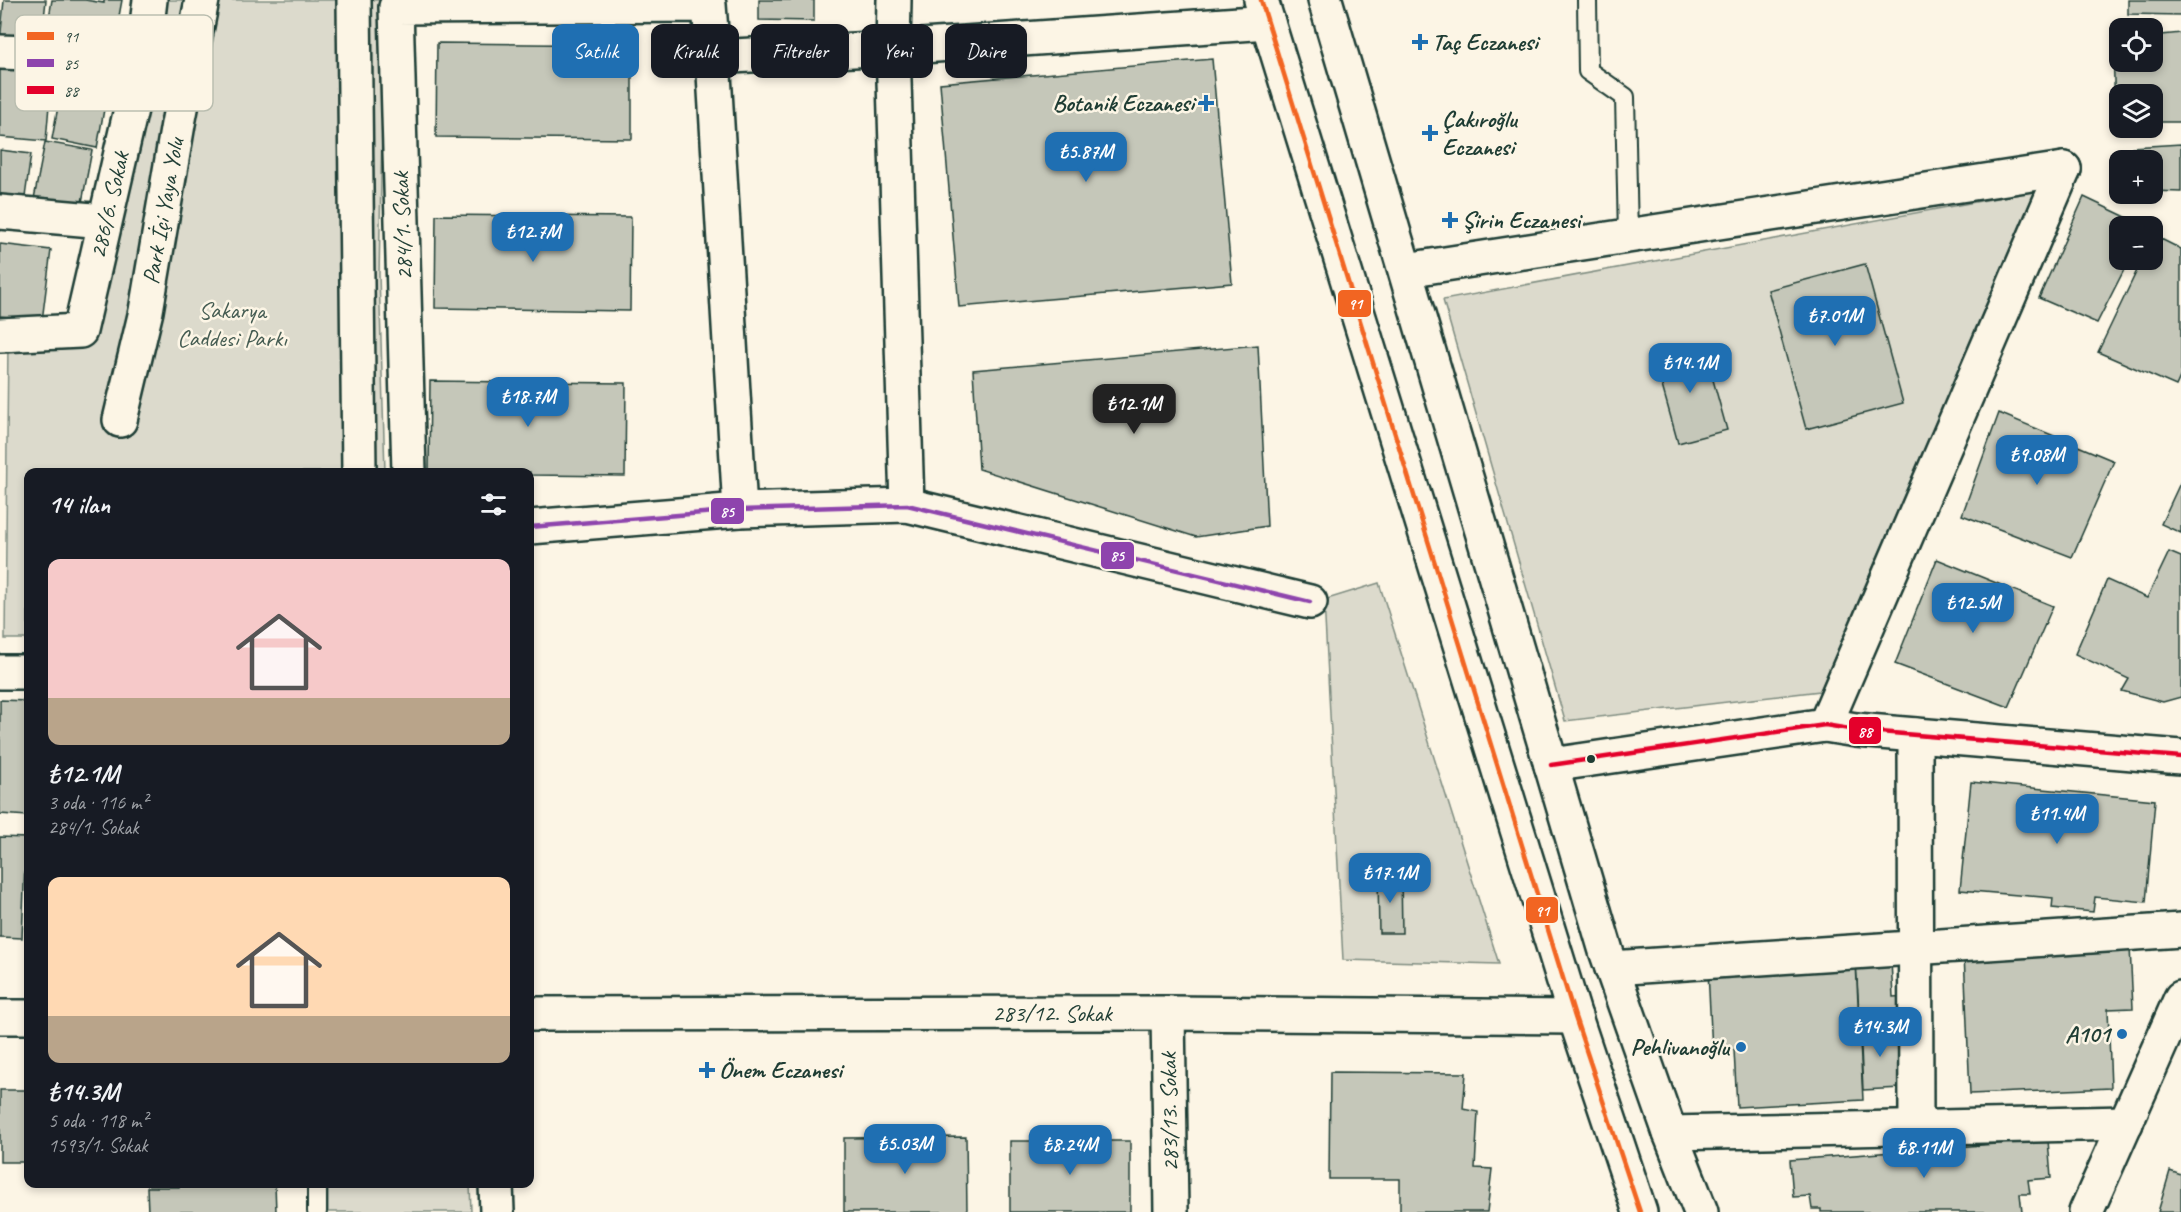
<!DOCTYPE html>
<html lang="tr">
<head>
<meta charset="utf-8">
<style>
  body { margin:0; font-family:Caveat,sans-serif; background:#20242c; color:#f1f3f6; height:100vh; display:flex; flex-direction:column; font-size:22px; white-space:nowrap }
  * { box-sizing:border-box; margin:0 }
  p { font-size:20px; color:#9ea1a6 }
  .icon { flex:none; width:33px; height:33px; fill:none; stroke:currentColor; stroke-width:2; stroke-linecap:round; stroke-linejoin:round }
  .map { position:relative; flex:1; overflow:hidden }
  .drawer { position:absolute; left:24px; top:468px; width:510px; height:720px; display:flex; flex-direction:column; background:#171b24; border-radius:12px; box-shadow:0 3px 9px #0003 }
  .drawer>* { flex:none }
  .hud { position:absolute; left:552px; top:24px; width:570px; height:54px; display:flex; gap:12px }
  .controls { position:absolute; left:2109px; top:18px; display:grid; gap:12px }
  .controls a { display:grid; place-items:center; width:54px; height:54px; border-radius:12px; background:#171b24; box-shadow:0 3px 9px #0003; font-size:30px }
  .price { position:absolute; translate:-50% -51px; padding:0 14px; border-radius:12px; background:#1f6fb2; color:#fff; font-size:20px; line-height:39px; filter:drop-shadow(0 2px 3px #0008) }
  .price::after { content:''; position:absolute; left:50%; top:36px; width:18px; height:14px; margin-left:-9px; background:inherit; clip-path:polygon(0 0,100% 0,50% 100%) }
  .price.current { background:#222; color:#fff }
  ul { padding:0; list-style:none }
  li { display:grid; align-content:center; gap:12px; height:318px; padding:0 24px }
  li span { display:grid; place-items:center; height:186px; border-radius:12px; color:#555 }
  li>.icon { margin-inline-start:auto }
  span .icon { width:108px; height:108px; fill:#fffc; stroke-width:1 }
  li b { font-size:26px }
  h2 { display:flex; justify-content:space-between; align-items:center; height:72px; padding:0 24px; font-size:26px }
  .tag { padding:0 21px; border-radius:12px; background:#171b24; box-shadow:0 3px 9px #0003; font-size:21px; line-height:54px }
  .tag.current { background:#1f6fb2; color:#fff }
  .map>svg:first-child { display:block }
  .green { fill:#dcdacc; stroke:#7e8c80; stroke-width:1.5 }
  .building { fill:#c5c7b9; stroke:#1f3d34; stroke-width:1.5 }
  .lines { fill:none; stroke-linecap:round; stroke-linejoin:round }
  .lane-casing { stroke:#1f3d34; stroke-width:22 }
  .street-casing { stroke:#1f3d34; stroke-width:38 }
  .secondary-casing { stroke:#1f3d34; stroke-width:38 }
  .lane { stroke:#fcf5e5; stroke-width:18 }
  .street { stroke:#fcf5e5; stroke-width:33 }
  .secondary { stroke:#fcf5e5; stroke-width:33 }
  .bus-1-casing { stroke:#fcf5e5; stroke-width:9 }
  .bus-2-casing { stroke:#fcf5e5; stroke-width:9 }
  .bus-3-casing { stroke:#fcf5e5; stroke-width:9 }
  .bus-1 { stroke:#f26522; stroke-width:4.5 }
  .bus-2 { stroke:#8e44ad; stroke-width:4.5 }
  .bus-3 { stroke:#e4002b; stroke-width:4.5 }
  .poi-dot { fill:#1f6fb2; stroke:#fcf5e5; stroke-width:2 }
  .bus-dot { fill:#1f3d34; stroke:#fcf5e5; stroke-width:2 }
  .labels { text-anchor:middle; stroke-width:5; stroke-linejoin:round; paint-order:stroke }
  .poi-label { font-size:24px; font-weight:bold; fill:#1f3d34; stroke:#fcf5e5; text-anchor:start }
  .street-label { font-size:24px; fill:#1f3d34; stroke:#fcf5e5 }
  .park-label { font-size:24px; fill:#455c52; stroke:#fcf5e5 }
  .key { fill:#fcf5e5; stroke:#babeb0; stroke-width:1.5 }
  .key-label { font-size:16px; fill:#1f3d34 }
  .line-badge { stroke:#fcf5e5; stroke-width:2 }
  .badge-label { font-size:16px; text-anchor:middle; font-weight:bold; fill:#fff }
</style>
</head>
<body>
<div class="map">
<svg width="2181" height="1212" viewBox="0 0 2181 1212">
  <rect width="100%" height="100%" fill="#fcf5e5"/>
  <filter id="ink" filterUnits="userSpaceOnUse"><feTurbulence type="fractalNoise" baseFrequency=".0167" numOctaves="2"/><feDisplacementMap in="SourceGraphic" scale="12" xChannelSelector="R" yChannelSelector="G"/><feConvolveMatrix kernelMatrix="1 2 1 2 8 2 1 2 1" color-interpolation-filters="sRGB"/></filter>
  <g filter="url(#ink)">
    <!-- green -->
    <g class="green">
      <path d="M149 0H389L384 33 379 275 385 472H28V639H5L8 343 80 330Z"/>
      <path d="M2035 191 1820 691 1565 721 1443 300Z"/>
      <path d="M1379 583 1499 964 1343 960 1324 600Z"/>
      <path d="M328 1184H470L471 1212H328Z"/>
    </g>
    <!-- building -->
    <g class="building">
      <path d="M4 0H46L41 46 0 42Z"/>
      <path d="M52 0H85L104 3V0H122L112 54 45 42Z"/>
      <path d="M759 0H814V21L759 20Z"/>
      <path d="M2128 0H2181V15L2128 14Z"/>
      <path d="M2181 33V122H2152V94H2120V123H2115L2113 38H2120V62H2152V36Z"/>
      <path d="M437 43 632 45V139L436 137Z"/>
      <path d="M1212 59 1232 283 959 307 940 83Z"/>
      <path d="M0 64 52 69 46 141 0 137Z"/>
      <path d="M64 74 109 82 97 148 52 139Z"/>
      <path d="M45 142 92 150 79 218 32 209Z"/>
      <path d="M2181 144V192L2152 191V160H2132V147Z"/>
      <path d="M0 150 31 154 23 211 0 208Z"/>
      <path d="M2084 197 2145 226H2120V260H2129L2097 323 2039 298Z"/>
      <path d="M436 215 631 217 630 311 435 308Z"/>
      <path d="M2153 235 2181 249V375L2176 386 2098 352 2142 260H2152Z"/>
      <path d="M0 244 51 250 42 321 0 316Z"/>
      <path d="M1865 264 1903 403 1806 429 1768 290Z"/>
      <path d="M1703 344 1727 430 1678 443 1654 357Z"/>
      <path d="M1258 345 1267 526 1196 537 979 469 973 370Z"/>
      <path d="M430 381 626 383 625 476 530 475V472H429Z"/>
      <path d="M1999 413 2114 461 2072 557 1962 515Z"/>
      <path d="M2181 481V533L2161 524Z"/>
      <path d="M2169 552 2181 557V697L2163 702 2122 691 2129 679 2075 654 2107 580 2147 598Z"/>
      <path d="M1937 559 2053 606 2009 707 1895 664Z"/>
      <path d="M0 700 28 701V816L0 814Z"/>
      <path d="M1971 782 2155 800 2146 902 2095 897 2093 912 2052 908 2053 898 1960 890Z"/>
      <path d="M0 837 26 838 22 938 0 937Z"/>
      <path d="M1401 875 1402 933H1379L1378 876Z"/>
      <path d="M2130 947 2133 1008 2108 1009 2111 1088 1970 1094 1964 954Z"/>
      <path d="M1891 961 1893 997 1906 996 1907 1026 1860 1028 1856 963Z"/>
      <path d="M1856 963 1863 1100 1737 1107 1734 1050 1712 1051 1708 971Z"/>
      <path d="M1898 1026 1901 1088 1863 1090 1860 1028Z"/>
      <path d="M1330 1072 1466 1073 1463 1109 1478 1112 1475 1168 1492 1169 1487 1212H1400V1179H1329Z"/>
      <rect x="0" y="1090" width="28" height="72"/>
      <path d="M966 1137 967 1212H844V1138Z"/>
      <path d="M2048 1140 2051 1178 2028 1180 2030 1194H2020L2022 1212H1821V1209H1812L1810 1196 1793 1197 1790 1160Z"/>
      <rect x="1010" y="1141" width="120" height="71"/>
      <path d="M2170 1171 2181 1175V1212H2158Z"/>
      <path d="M179 1184H275L276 1212H148L147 1187H179Z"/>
    </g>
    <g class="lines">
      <defs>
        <g id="lane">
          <path d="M1587 0 1588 71 1625 97 1628 236"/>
          <path d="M317 1212V1184"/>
        </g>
        <g id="street">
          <path d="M354 0 359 472"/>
          <path d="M894 0 893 48 907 505"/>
          <path d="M0 52 143 57"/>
          <path d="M0 212 104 221"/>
          <path d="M1406 270 2064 169"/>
          <path d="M0 335 80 331 143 57 150 0"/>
          <path d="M120 420 146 311 178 124 202 0"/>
          <path d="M409 472 396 7 709 5 713 57"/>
          <path d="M740 510 713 57 893 48 1268 22"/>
          <path d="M530 527 740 510 907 505 1310 602"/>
          <path d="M0 672H28"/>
          <path d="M1825 725 2064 169"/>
          <path d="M1915 735 1916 1128"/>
          <path d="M1551 765 1825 725 1856 730 2181 757"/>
          <path d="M1612 968 2181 930"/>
          <path d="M1168 1013 1171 1212"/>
          <path d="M530 1014 1168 1013 1575 1017"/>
          <path d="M0 1017H28"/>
          <path d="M1670 1133 2126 1123"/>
          <path d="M496 1184 497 1212"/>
        </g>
        <g id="secondary">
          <path d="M1261 0 1575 1017 1640 1212"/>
          <path d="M1325 0 1606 951 1670 1133 1701 1212"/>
          <path d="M2086 1212 2181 998"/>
        </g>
      </defs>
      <!-- lane casing -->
      <use href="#lane" class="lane-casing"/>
      <!-- street casing -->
      <use href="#street" class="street-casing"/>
      <!-- secondary casing -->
      <use href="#secondary" class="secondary-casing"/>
      <!-- lane -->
      <use href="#lane" class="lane"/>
      <!-- street -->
      <use href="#street" class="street"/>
      <!-- secondary -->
      <use href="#secondary" class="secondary"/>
      <defs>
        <path id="bus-1" d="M1261 0 1575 1017 1640 1212"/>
        <path id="bus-2" d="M530 527 740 510 907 505 1310 602"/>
        <path id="bus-3" d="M1551 765 1825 725 1856 730 2181 757"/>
      </defs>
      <!-- bus-1 casing -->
      <use href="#bus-1" class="bus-1-casing"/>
      <!-- bus-2 casing -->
      <use href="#bus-2" class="bus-2-casing"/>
      <!-- bus-3 casing -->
      <use href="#bus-3" class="bus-3-casing"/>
      <!-- bus-1 -->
      <use href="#bus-1" class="bus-1"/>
      <!-- bus-2 -->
      <use href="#bus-2" class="bus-2"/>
      <!-- bus-3 -->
      <use href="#bus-3" class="bus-3"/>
    </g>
  </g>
  <!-- markers -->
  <g class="poi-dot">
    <path d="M1417 33h6v6h6v6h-6v6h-6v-6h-6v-6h6z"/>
    <path d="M1203 94h6v6h6v6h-6v6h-6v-6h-6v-6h6z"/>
    <path d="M1427 124h6v6h6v6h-6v6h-6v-6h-6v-6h6z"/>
    <path d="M1447 211h6v6h6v6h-6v6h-6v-6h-6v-6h6z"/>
    <circle cx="2122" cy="1034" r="6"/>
    <circle cx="1741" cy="1047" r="6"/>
    <path d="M704 1061h6v6h6v6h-6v6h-6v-6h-6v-6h6z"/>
  </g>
  <circle class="bus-dot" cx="1591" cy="759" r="5"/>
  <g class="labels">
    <!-- poi labels -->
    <g class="poi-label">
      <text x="1432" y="50">Taç Eczanesi</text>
      <text x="1194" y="111" text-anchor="end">Botanik Eczanesi</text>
      <text x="1442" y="127">Çakıroğlu<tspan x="1442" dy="28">Eczanesi</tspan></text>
      <text x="1462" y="228">Şirin Eczanesi</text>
      <text x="2110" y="1042" text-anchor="end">A101</text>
      <text x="1729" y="1055" text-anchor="end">Pehlivanoğlu</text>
      <text x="719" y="1078">Önem Eczanesi</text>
    </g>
    <!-- street labels -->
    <g class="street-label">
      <text transform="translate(109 205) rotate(-77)" y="8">286/6. Sokak</text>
      <text transform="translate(163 211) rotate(-80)" y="8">Park İçi Yaya Yolu</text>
      <text transform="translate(402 226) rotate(-92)" y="8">284/1. Sokak</text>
      <text x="1052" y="1021">283/12. Sokak</text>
      <text transform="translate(1169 1112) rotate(-91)" y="8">283/13. Sokak</text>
    </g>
    <!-- park labels -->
    <g class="park-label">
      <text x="232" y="318">Sakarya<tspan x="232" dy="28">Caddesi Parkı</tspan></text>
    </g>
  </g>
  <!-- legend -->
  <rect x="15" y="15" width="198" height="96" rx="9" class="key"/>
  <rect x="27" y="32" width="27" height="8" fill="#f26522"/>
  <rect x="27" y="59" width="27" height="8" fill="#8e44ad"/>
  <rect x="27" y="86" width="27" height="8" fill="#e4002b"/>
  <g class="key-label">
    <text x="64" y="42">91</text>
    <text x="64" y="69">85</text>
    <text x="64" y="96">88</text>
  </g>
  <g class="line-badge">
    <rect x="1337" y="289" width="35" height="29" rx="6" fill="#f26522"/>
    <rect x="710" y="497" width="35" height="28" rx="6" fill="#8e44ad"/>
    <rect x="1100" y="541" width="35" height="29" rx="6" fill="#8e44ad"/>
    <rect x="1848" y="716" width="34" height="29" rx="6" fill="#e4002b"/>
    <rect x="1525" y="896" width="34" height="28" rx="6" fill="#f26522"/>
  </g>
  <g class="badge-label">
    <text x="1355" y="309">91</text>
    <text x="727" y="517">85</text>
    <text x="1117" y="561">85</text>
    <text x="1865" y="737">88</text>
    <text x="1542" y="916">91</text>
  </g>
</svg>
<div class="controls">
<a><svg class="icon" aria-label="locate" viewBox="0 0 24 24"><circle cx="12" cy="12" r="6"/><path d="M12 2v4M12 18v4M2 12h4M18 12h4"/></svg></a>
<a><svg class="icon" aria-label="layers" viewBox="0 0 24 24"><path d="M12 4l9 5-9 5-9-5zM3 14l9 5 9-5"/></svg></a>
<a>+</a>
<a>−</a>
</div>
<b class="price" style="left:1086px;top:183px">₺5.87M</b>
<b class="price" style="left:533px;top:263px">₺12.7M</b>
<b class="price" style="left:1835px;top:347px">₺7.01M</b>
<b class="price" style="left:1690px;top:394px">₺14.1M</b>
<b class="price" style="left:528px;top:428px">₺18.7M</b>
<b class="price current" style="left:1134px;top:435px">₺12.1M</b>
<b class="price" style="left:2037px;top:486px">₺9.08M</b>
<b class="price" style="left:1973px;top:634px">₺12.5M</b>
<b class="price" style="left:2057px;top:845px">₺11.4M</b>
<b class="price" style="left:1390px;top:904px">₺17.1M</b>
<b class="price" style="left:1880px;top:1058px">₺14.3M</b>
<b class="price" style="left:905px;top:1175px">₺5.03M</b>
<b class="price" style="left:1070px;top:1176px">₺8.24M</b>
<b class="price" style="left:1924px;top:1179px">₺8.11M</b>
<div class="hud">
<a class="tag current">Satılık</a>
<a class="tag">Kiralık</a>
<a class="tag">Filtreler</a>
<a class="tag">Yeni</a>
<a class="tag">Daire</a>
</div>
<section class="drawer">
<h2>14 ilan<svg class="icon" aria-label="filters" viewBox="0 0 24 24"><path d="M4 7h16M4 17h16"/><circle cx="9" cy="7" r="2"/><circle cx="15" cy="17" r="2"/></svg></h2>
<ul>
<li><span style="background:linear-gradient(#f6c9c9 75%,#b9a48a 0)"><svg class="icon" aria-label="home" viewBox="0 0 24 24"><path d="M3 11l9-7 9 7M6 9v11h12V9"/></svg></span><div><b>₺12.1M</b><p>3 oda · 116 m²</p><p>284/1. Sokak</p></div></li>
<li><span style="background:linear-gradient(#ffd9b3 75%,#b9a48a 0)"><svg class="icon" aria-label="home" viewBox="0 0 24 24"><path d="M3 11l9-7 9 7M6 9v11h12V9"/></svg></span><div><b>₺14.3M</b><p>5 oda · 118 m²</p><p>1593/1. Sokak</p></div></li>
</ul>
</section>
</div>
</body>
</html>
